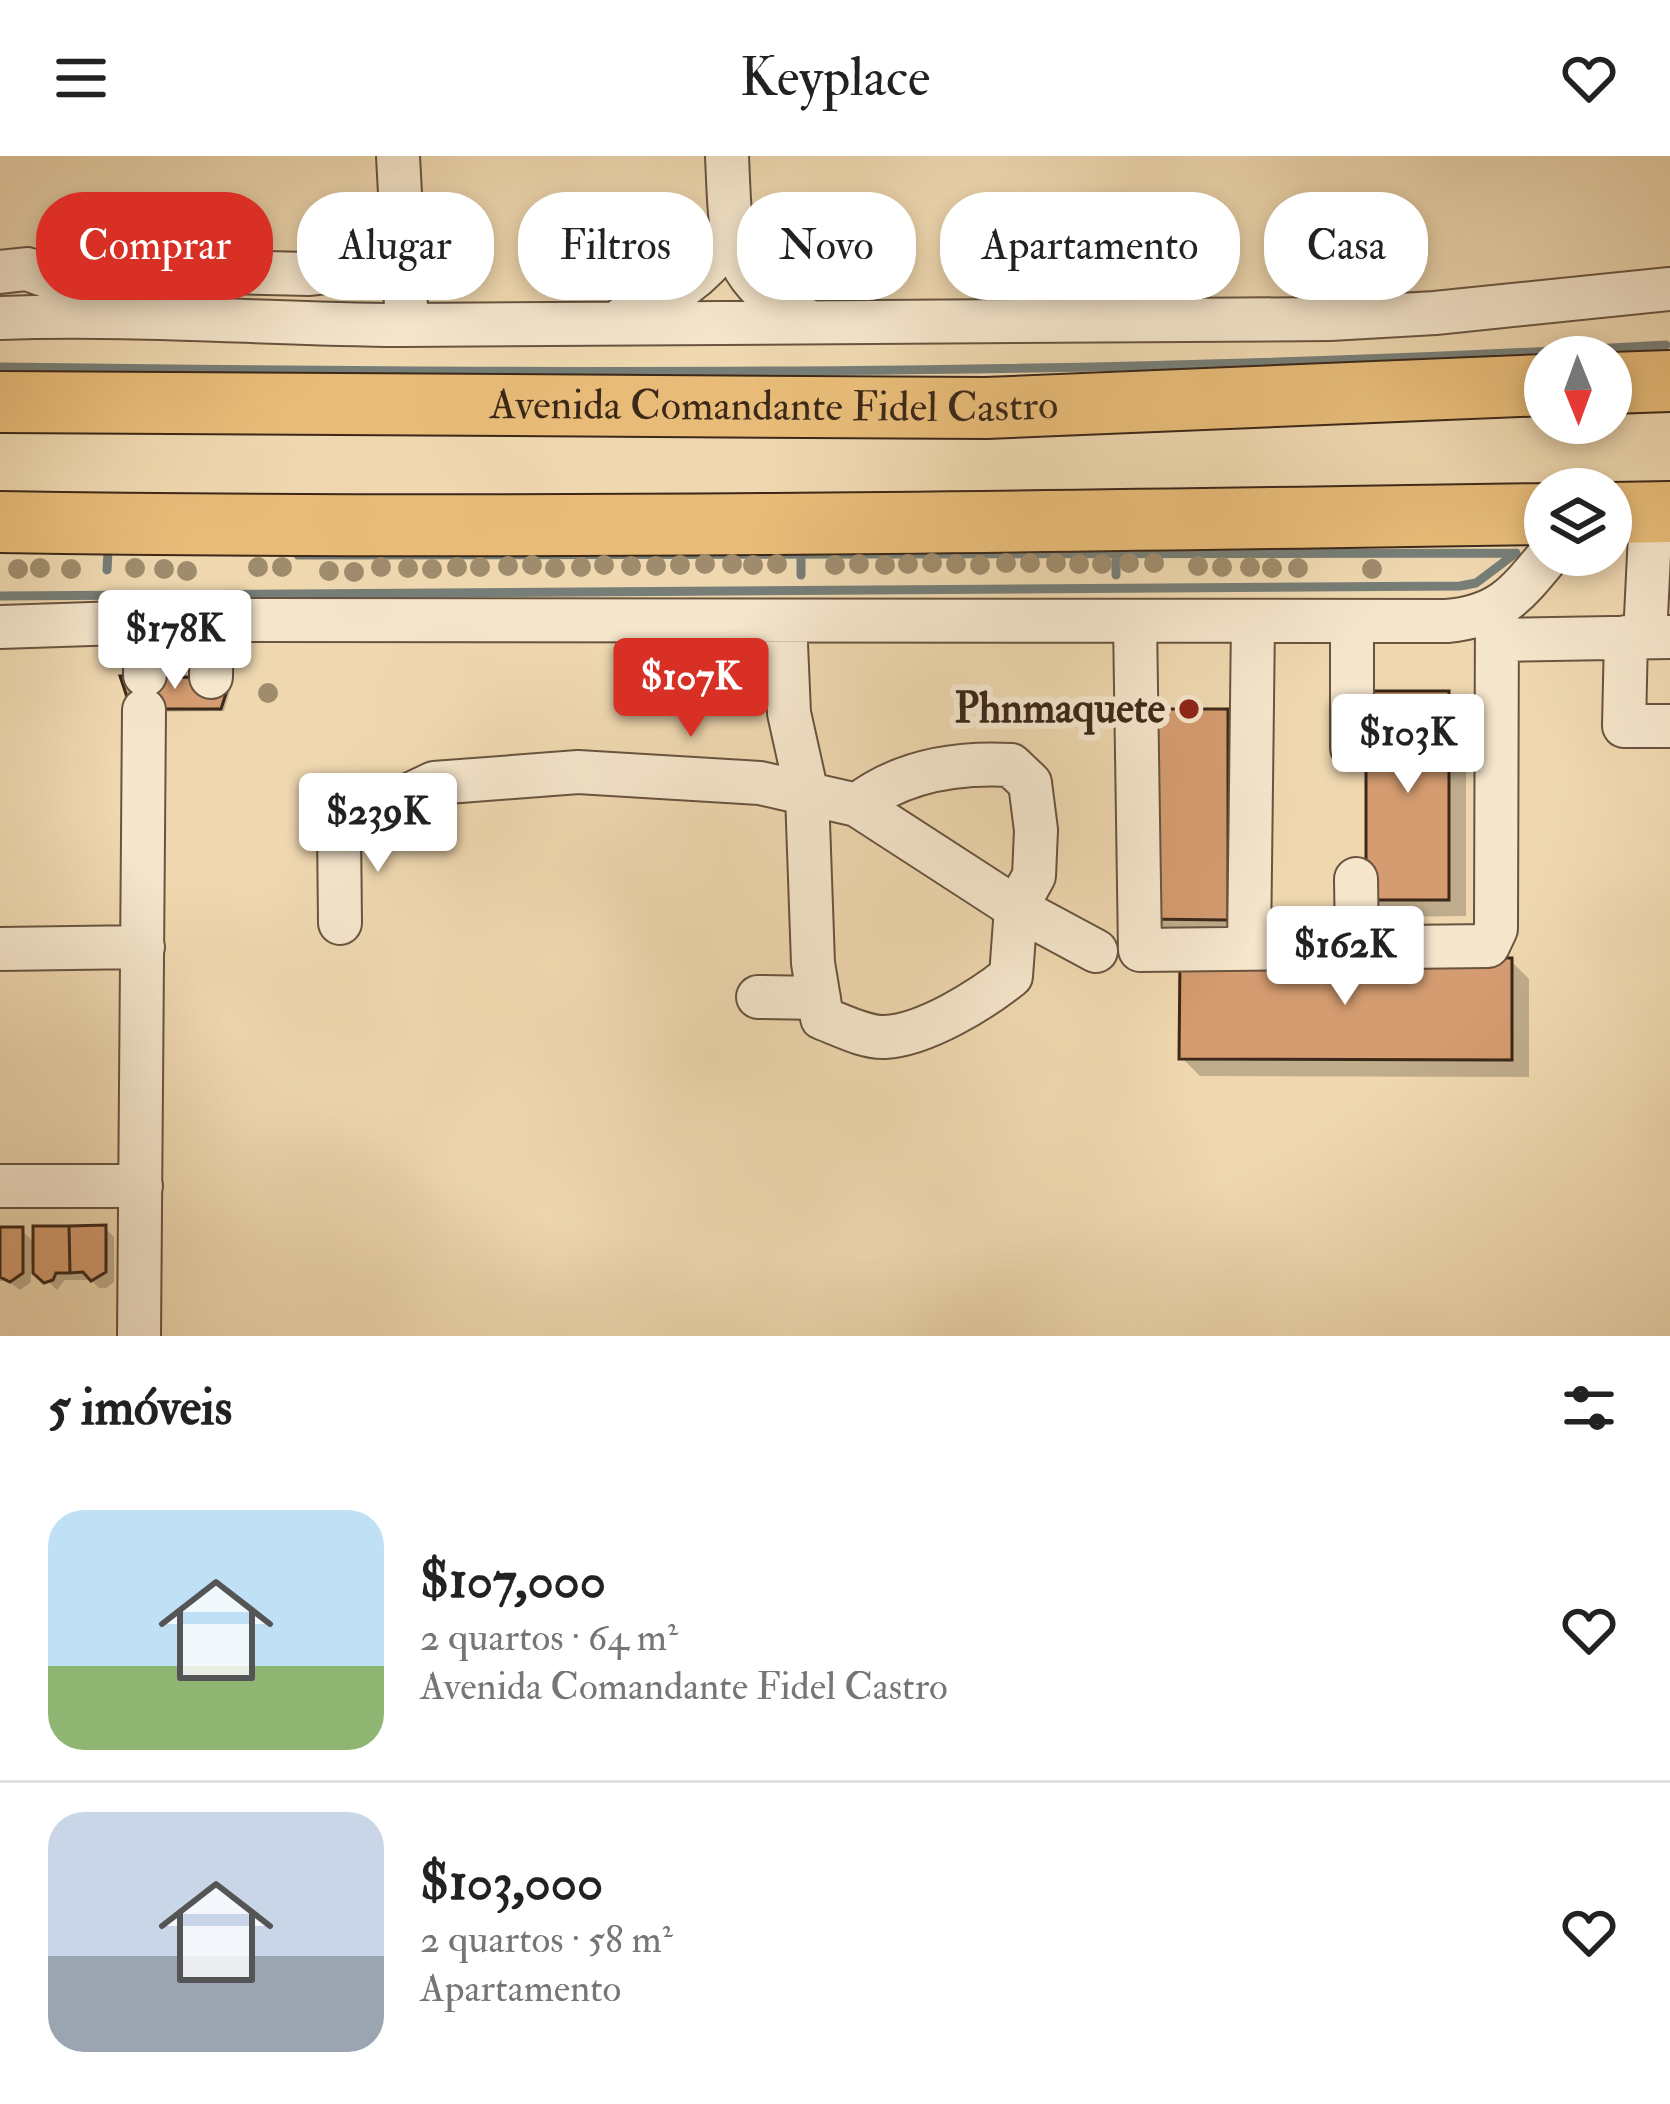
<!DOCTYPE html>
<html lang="pt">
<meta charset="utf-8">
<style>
body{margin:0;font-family:"IM FELL Double Pica",serif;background:#f6f6f6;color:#222;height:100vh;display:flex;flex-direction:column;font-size:45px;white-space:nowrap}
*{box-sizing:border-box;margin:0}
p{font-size:39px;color:#767676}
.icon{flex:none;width:66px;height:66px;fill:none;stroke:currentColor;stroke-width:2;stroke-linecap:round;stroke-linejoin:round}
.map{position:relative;height:1180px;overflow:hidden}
.drawer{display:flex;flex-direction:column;background:#fff;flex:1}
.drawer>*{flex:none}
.guide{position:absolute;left:36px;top:36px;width:1599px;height:108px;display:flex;gap:24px}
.needle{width:78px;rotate:179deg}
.tools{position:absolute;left:1524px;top:180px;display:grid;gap:24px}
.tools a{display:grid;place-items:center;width:108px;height:108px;border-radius:50%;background:#fff;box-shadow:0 6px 18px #0003;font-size:60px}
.price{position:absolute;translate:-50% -102px;padding:0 27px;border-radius:12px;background:#fff;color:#222;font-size:39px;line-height:78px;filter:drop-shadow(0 3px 6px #0008)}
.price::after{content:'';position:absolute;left:50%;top:72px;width:36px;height:27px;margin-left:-18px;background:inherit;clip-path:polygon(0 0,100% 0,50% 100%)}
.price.on{background:#d93025;color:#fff}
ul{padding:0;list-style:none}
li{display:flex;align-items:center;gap:36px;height:300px;padding:0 48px}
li+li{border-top:3px solid #e0e0e0}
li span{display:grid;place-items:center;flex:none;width:336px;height:240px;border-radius:36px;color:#555}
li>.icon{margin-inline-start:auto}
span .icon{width:144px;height:144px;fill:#fffc;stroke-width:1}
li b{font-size:51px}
h2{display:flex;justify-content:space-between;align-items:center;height:144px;padding:0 48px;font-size:51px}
.pill{padding:0 42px;border-radius:48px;background:#fff;box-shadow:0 6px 18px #0003;font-size:42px;line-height:108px}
.pill.on{background:#d93025;color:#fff}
header{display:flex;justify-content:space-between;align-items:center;height:156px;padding:0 48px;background:#fff;font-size:54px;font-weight:600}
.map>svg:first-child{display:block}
</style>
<header><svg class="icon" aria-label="menu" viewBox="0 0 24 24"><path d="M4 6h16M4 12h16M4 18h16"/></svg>Keyplace<svg class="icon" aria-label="heart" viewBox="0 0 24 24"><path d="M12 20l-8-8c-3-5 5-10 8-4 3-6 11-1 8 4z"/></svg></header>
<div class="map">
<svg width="1670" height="1180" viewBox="0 0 1670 1180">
<rect width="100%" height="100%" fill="#efd8b0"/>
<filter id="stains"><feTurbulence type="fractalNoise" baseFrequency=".00167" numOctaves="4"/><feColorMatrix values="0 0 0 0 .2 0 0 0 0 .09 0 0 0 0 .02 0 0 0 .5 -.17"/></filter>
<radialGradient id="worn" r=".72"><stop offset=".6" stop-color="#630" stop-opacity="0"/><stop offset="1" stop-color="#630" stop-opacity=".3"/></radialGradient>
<path fill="#0003" d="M229 525 232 528 224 555 138 556Z
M1448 538 1466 556V760L1387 761 1369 742Z
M1227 556 1245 574 1244 780H1165L1147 762Z
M1511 805 1529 823V921L1200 920 1182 902Z
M105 1072 114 1081V1126L106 1132H99L91 1124H65L57 1134 31 1109V1126L20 1134 8 1125H0V1074H21L36 1088Z"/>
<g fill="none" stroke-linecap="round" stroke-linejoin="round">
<path stroke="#767e77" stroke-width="9" d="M0 211C555 218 1111 221 1666 189
M298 399 1516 397
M107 414 108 396
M801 419V401
M1116 419V400
M0 440 1460 430 1476 427 1516 397"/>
</g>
<path fill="#d49c70" stroke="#3c2819" stroke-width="3" d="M120 520 231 522 221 553H131Z
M1366 535H1449V744H1366Z
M1145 553H1228V764L1144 763Z
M1180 800 1512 802V904L1179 903Z
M106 1069V1116L91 1125 83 1116 70 1117 69 1070Z
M33 1070H69L70 1117H56L53 1124 44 1127 33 1117Z
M0 1071H23V1117L10 1126 0 1121Z"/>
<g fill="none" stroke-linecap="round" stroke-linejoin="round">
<defs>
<path id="minor" d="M398 0 407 169
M727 0C731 85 726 123 810 166
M0 116 27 113 49 121 92 126 223 116 310 118 354 113 403 97
M0 162C134 157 267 168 401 169 711 169 1021 164 1330 163L1435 157 1670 133
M623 162C669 141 705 123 731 78
M785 465 789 557 807 638 813 807 822 862C841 869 865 882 885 881 925 879 981 844 1011 820L1016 752 1034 720 1036 674 1030 627 1011 609C956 606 901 615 857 649
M1135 466 1140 794 1488 790 1496 773 1497 453
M0 471 212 464 1447 465C1500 460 1516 439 1549 399
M1626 481 1624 570H1670
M1645 481 1651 357
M1497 484 1670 481
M145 519 146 469
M211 521 212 464
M1352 592V466
M1356 723 1357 789
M340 767 339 672 434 627 578 616 760 627 857 649 1016 752 1096 795
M1249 792 1253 465
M0 793 143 791
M758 841 819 842
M0 1030H141
M139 1180 144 554"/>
<g id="highway">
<path d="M1611 227 1670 225"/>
<path id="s1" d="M0 246 986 252 1545 229"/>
<path d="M1611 357 1670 356"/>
<path d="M0 366C515 374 1030 366 1545 358"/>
</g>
</defs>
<use href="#minor" stroke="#69543f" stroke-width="46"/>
<use href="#highway" stroke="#3c2819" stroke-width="64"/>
<use href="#minor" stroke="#f5e6cc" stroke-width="42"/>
<use href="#highway" stroke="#e8bc78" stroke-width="60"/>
</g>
<g fill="#9f8c6c">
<circle cx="932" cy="407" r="10"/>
<circle cx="1006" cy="407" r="10"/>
<circle cx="1030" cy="407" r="10"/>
<circle cx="1056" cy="407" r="10"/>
<circle cx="1129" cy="407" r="10"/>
<circle cx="1154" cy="407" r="10"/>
<circle cx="705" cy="408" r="10"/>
<circle cx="732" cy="408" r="10"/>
<circle cx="777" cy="408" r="10"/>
<circle cx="859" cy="408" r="10"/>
<circle cx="908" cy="408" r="10"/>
<circle cx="956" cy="408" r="10"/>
<circle cx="1079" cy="408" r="10"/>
<circle cx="1102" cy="408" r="10"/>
<circle cx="532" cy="409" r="10"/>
<circle cx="604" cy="409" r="10"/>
<circle cx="680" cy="409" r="10"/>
<circle cx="753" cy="409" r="10"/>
<circle cx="835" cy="409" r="10"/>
<circle cx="885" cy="409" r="10"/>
<circle cx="980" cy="409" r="10"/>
<circle cx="508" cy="410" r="10"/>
<circle cx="631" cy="410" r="10"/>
<circle cx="656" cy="410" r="10"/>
<circle cx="1198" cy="410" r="10"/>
<circle cx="258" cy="411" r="10"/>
<circle cx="282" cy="411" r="10"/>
<circle cx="381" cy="411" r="10"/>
<circle cx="457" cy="411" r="10"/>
<circle cx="480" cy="411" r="10"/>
<circle cx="581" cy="411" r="10"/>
<circle cx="1222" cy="411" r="10"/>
<circle cx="1250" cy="411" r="10"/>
<circle cx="40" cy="412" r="10"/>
<circle cx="135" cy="412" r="10"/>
<circle cx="408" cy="412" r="10"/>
<circle cx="555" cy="412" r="10"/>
<circle cx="1272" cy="412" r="10"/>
<circle cx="1298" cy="412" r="10"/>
<circle cx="18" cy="413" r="10"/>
<circle cx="71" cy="413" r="10"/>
<circle cx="164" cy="413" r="10"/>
<circle cx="432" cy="413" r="10"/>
<circle cx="1372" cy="413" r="10"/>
<circle cx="187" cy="415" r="10"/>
<circle cx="329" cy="415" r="10"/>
<circle cx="354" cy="416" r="10"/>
<circle cx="268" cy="537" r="10"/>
</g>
<circle fill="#8f2418" stroke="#f5e6cc" stroke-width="4.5" cx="1189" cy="553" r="12"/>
<g text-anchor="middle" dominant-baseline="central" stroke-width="12" stroke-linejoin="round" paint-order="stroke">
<g font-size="42" fill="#3c2819" stroke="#f5e6cc">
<text stroke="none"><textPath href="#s1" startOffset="774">Avenida Comandante Fidel Castro</textPath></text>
</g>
<g font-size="42" font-weight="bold" fill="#3c2819" stroke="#f5e6cc" text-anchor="end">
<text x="1165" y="553">Phnmaquete</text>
</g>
</g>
<rect width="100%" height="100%" filter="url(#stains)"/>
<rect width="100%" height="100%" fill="url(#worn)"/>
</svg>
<div class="tools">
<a><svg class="needle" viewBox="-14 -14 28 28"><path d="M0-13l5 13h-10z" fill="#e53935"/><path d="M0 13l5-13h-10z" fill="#767676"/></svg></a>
<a><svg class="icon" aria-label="layers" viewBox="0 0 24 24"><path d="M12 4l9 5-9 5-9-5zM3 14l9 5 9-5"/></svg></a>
</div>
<b class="price" style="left:175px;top:536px">$178K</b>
<b class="price on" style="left:691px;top:584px">$107K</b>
<b class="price" style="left:1408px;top:640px">$103K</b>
<b class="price" style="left:378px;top:719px">$239K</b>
<b class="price" style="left:1345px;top:852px">$162K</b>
<div class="guide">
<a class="pill on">Comprar</a>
<a class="pill">Alugar</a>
<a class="pill">Filtros</a>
<a class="pill">Novo</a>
<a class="pill">Apartamento</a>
<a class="pill">Casa</a>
</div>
</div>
<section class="drawer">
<h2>5 imóveis<svg class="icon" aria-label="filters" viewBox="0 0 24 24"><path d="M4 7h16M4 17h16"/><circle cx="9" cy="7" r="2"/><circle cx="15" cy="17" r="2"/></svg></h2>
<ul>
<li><span style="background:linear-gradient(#bfe0f5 65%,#8fb573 0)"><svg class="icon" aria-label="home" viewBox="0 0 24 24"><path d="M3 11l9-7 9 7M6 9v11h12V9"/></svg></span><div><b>$107,000</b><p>2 quartos · 64 m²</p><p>Avenida Comandante Fidel Castro</p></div><svg class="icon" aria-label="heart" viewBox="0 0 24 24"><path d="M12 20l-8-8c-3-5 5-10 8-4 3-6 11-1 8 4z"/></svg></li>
<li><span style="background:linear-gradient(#c9d6e8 60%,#9aa5b1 0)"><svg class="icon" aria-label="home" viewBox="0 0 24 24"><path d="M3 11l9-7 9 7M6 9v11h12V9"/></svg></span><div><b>$103,000</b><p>2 quartos · 58 m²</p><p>Apartamento</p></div><svg class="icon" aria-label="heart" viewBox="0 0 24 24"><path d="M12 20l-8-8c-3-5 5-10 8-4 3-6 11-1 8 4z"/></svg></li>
</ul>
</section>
